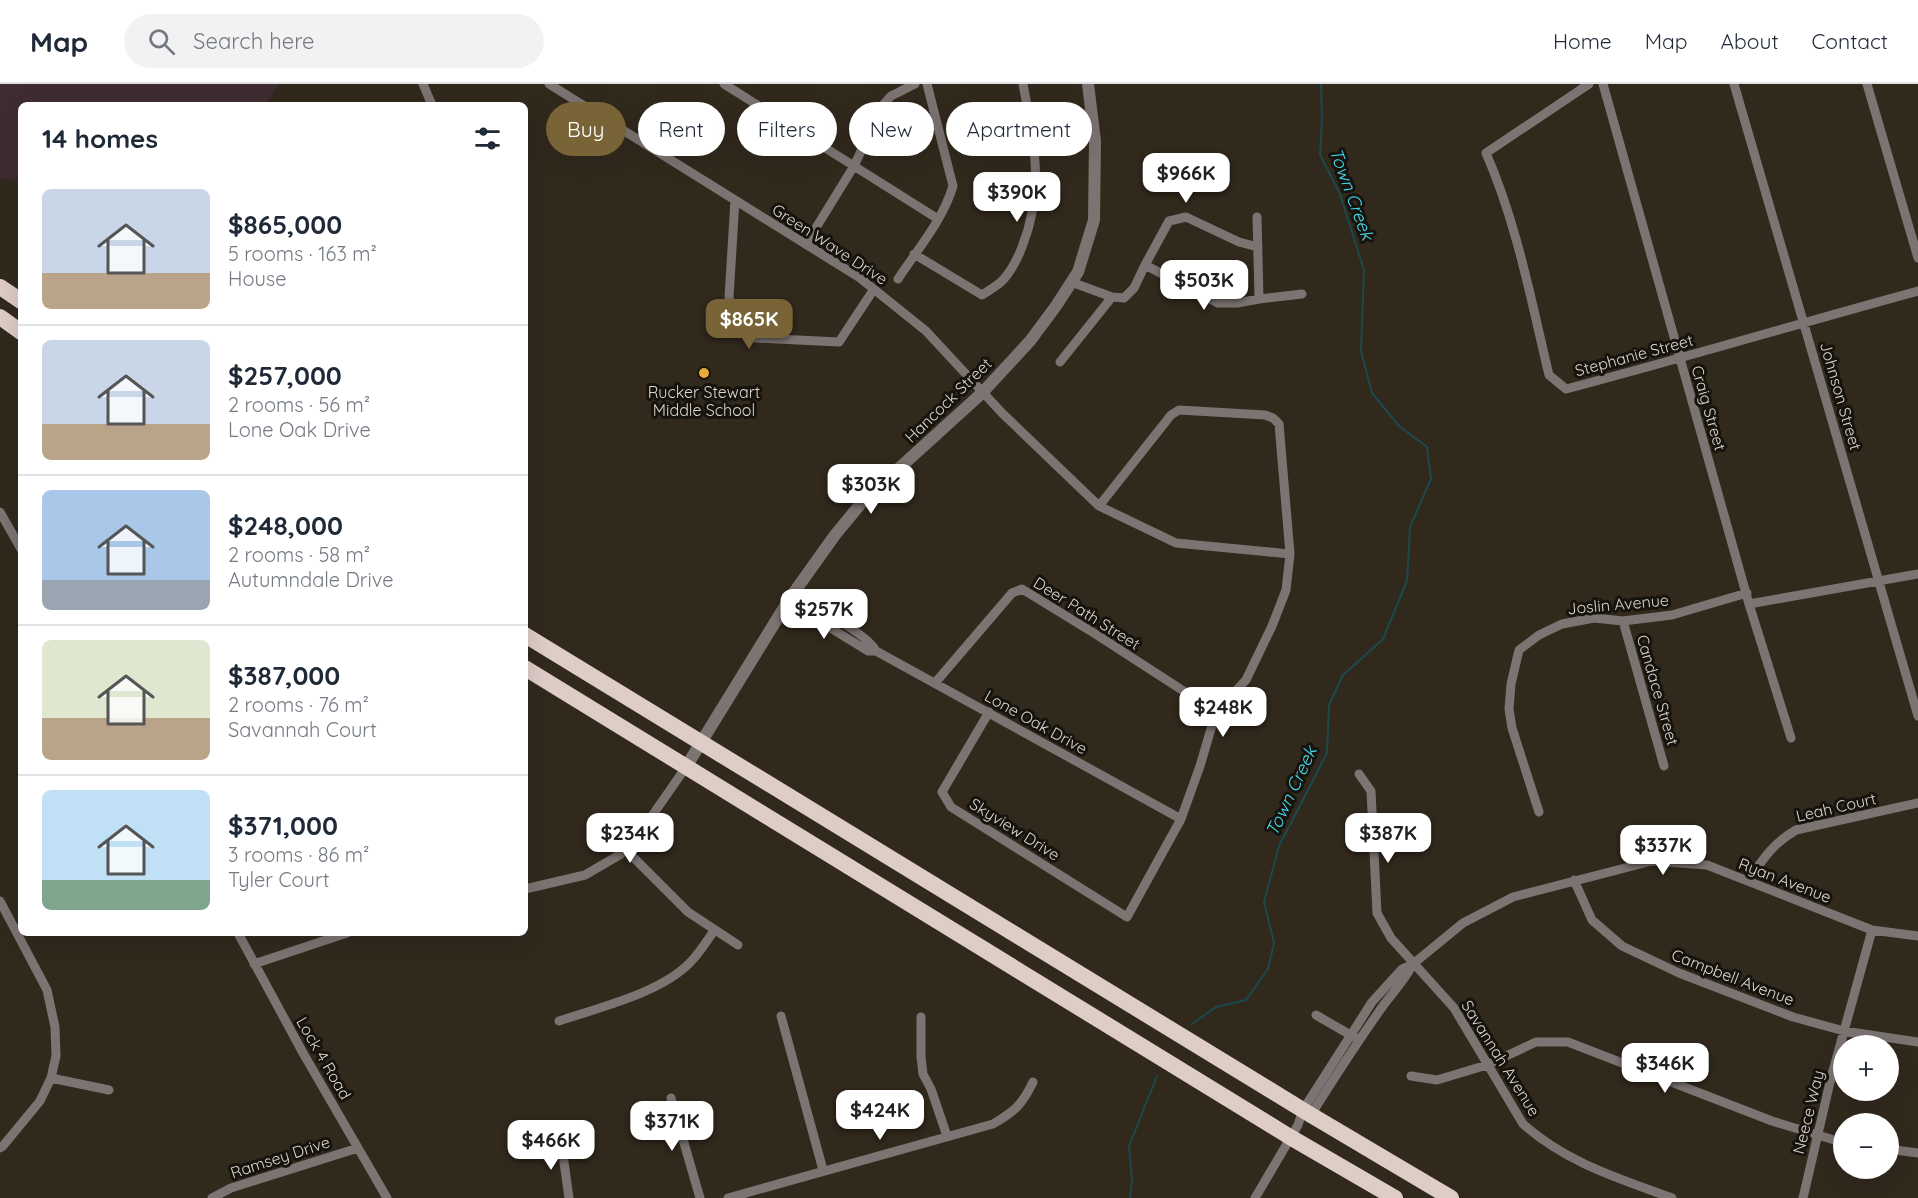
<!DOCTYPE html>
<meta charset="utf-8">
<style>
body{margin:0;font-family:Quicksand,sans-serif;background:#f2f2f3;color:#1f2937;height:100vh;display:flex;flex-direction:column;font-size:22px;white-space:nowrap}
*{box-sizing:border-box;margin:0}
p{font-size:20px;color:#747a83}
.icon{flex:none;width:33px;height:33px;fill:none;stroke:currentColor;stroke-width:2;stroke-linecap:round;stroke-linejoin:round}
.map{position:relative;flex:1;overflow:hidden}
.details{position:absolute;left:18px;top:18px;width:510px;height:834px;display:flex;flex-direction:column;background:#fff;border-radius:9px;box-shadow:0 6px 24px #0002}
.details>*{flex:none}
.top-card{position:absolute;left:546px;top:18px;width:570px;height:54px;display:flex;gap:12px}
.fabs{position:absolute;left:1833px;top:951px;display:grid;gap:12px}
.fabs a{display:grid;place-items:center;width:66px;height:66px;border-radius:50%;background:#fff;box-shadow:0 6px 24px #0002;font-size:30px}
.price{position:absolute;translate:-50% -51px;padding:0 14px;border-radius:12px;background:#fff;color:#222;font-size:20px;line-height:39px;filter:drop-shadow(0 2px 3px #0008)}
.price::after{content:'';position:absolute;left:50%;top:36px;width:18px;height:14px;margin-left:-9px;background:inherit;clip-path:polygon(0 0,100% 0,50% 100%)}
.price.active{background:#796437;color:#fff}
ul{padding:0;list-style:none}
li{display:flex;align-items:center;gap:18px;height:150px;padding:0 24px}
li+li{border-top:2px solid #e0e1e3}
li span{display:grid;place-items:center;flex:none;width:168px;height:120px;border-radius:9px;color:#555}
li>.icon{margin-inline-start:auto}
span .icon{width:72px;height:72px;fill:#fffc;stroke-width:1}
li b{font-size:26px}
h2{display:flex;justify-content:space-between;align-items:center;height:72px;padding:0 24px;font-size:26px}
.tag{padding:0 21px;border-radius:27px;background:#fff;box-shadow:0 6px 24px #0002;font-size:21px;line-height:54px}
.tag.active{background:#796437;color:#fff}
header{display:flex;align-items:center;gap:36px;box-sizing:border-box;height:84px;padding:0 30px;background:#fff;border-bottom:2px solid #e0e1e3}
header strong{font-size:28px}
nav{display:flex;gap:33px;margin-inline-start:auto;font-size:21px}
.search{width:420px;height:54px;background:#f2f2f3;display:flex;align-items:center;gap:15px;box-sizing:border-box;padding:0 21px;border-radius:33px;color:#747a83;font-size:22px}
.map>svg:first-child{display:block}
</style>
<header>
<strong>Map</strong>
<div class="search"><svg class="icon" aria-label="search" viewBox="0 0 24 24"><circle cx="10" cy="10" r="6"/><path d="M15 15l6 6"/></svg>Search here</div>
<nav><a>Home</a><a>Map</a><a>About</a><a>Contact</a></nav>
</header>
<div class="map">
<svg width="1918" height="1114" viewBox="0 0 1918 1114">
<rect width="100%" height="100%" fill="#32291d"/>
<path fill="#3f2c31" d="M0 0H279L265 21H21V101L13 96 5 95 0 93Z"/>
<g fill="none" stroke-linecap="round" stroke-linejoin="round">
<path stroke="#1a494f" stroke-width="2" d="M1192 940 1216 923 1246 916 1268 885 1274 859 1264 818 1279 762 1327 669 1329 621 1343 591 1383 555 1407 497 1410 443 1431 395 1427 363 1399 342 1372 309 1361 267 1364 186 1340 110 1320 71 1322 36 1321 0
M1130 1114 1132 1096 1129 1062 1157 992"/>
<path stroke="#7c7472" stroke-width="9" d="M423 0 432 21
M549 0 860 194 926 247 1002 329 1099 422 1176 459 1290 470
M724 0 938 135
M1589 0 1486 69C1517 140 1531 216 1549 291L1566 305C1684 274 1800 239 1918 207
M1603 0 1749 520 1791 654
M1734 0 1918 632
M1867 0 1918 174
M735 116 729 213 733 232 740 248 755 254 839 258 874 205
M806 160 854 82 883 21 891 12 915 0
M914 170 982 211C988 207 995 203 1001 198 1011 188 1017 176 1022 163 1045 105 1034 59 1023 0
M1145 181 1169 137 1186 133 1239 158 1258 163
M898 195C917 166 943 136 953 102L927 0
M1071 198 1112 213 1124 214 1134 204 1145 181 1218 219H1237L1259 215 1257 133
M1259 215 1302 210
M1060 278 1112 213
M0 428 21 465
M790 514 796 523 868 567H876L1181 735
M790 514C808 516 868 551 876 567
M1749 520 1918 490
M1623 537 1664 682
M935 599 1012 509 1022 505 1097 551 1216 628
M989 628 942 708 951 723 1127 833 1181 735 1200 682 1216 628 1246 596 1272 542 1286 506 1290 470 1279 340 1273 334 1265 331 1179 326 1171 331 1099 422
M1359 690 1371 707 1377 829 1391 854 1454 924 1523 1040C1567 1079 1618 1094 1672 1114
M1539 728 1512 644 1509 625 1511 600 1519 566 1539 551 1562 540 1594 534 1623 537 1672 531 1747 509
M625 765 688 828 738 861
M1574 796 1592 836 1622 862 1679 889 1793 933 1844 947 1918 958
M1748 797C1763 775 1772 760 1796 746L1918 719
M525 805 585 791 621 770 654 729 686 683
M0 817 47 906 55 943 56 972 51 994 40 1017 3 1062 0 1064
M238 849 303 969 387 1114
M254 880 347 849
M1316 931 1354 953
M781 932 823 1086
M921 933V973L923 990 931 1005 947 1052
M559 937C600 923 667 908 695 873 702 865 708 855 714 847
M1411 992 1437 996 1487 981 1536 958H1568L1772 1037 1844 1059
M51 994 109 1006
M671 1014 700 1114
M1309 1034C1331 999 1354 963 1378 929 1389 912 1404 898 1413 880
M561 1057 569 1114
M1888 1065 1918 1069
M212 1114 231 1104 358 1064
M728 1114 993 1040C1015 1027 1022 1021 1033 998
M1255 1114 1298 1041 1303 1026 1372 918 1402 885 1413 880 1463 839 1513 813 1652 777 1707 781 1872 846 1918 852
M1803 1114 1831 994 1872 846"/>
<path stroke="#7c7472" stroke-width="12" d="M686 683 790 514 835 451 863 417 982 309 1030 257 1056 222 1078 188 1094 136 1095 57 1088 0"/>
<path stroke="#deccc7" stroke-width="16" d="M0 203 21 217
M0 233 21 248
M525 551 1311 1031 1451 1114
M525 584 1290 1053 1395 1114"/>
</g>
<circle fill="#e8ab37" stroke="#16130d" stroke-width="2" cx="704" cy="289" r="6"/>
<g text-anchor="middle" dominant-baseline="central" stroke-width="6" stroke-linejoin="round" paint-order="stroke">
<g font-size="16" fill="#dbd6ce" stroke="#16130d">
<text transform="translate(830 160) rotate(33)">Green Wave Drive</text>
<text transform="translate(1634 271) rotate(-15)">Stephanie Street</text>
<text transform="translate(1841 312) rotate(74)">Johnson Street</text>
<text transform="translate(948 316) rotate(-44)">Hancock Street</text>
<text transform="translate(1709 324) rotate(74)">Craig Street</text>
<text transform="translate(1618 520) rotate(-5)">Joslin Avenue</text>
<text transform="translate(1087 529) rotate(32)">Deer Path Street</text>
<text transform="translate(1658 606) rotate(74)">Candace Street</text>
<text transform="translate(1036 638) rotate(29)">Lone Oak Drive</text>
<text transform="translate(1836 723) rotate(-13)">Leah Court</text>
<text transform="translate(1015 745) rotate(32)">Skyview Drive</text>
<text transform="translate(1785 796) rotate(21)">Ryan Avenue</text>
<text transform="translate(1733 893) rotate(21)">Campbell Avenue</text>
<text transform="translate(324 974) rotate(60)">Lock 4 Road</text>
<text transform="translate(1501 974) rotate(58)">Savannah Avenue</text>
<text transform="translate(1808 1028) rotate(-76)">Neece Way</text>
<text transform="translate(280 1073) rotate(-18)">Ramsey Drive</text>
</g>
<g font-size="16" fill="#dbd6ce" stroke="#16130d">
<text x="704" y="308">Rucker Stewart<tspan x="704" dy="18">Middle School</tspan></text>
</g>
<g font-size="18" font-style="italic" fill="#46ddf1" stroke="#16130d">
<text transform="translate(1352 110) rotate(70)">Town Creek</text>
<text transform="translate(1291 707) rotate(-65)">Town Creek</text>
</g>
</g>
</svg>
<div class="fabs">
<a>+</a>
<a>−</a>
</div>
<b class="price" style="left:1186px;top:120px">$966K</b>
<b class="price" style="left:1017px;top:139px">$390K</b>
<b class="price" style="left:1204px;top:227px">$503K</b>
<b class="price active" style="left:749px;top:266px">$865K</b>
<b class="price" style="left:871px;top:431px">$303K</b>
<b class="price" style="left:824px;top:556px">$257K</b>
<b class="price" style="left:1223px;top:654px">$248K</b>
<b class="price" style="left:630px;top:780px">$234K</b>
<b class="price" style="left:1388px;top:780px">$387K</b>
<b class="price" style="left:1663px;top:792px">$337K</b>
<b class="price" style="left:1665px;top:1010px">$346K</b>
<b class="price" style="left:880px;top:1057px">$424K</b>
<b class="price" style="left:672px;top:1068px">$371K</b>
<b class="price" style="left:551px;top:1087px">$466K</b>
<div class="top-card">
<a class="tag active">Buy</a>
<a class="tag">Rent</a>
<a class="tag">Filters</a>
<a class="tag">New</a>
<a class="tag">Apartment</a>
</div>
<section class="details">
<h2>14 homes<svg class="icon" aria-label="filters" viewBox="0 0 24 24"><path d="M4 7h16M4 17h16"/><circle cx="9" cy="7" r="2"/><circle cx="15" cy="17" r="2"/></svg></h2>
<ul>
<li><span style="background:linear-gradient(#c9d6e8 70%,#b9a48a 0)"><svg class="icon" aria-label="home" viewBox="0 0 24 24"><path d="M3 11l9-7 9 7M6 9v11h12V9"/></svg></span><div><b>$865,000</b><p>5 rooms · 163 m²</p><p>House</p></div></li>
<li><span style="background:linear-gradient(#c9d6e8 70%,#b9a48a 0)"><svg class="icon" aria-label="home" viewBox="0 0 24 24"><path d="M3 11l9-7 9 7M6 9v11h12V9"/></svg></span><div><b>$257,000</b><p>2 rooms · 56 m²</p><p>Lone Oak Drive</p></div></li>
<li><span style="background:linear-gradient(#a9c7e8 75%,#9aa5b1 0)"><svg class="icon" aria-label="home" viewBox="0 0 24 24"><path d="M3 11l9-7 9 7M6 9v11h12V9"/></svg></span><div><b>$248,000</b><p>2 rooms · 58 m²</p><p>Autumndale Drive</p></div></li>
<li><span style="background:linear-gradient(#dfe7d0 65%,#b9a48a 0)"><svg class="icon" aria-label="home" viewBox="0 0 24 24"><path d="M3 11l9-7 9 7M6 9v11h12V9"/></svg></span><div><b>$387,000</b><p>2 rooms · 76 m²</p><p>Savannah Court</p></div></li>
<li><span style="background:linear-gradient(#bfe0f5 75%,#7fa58c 0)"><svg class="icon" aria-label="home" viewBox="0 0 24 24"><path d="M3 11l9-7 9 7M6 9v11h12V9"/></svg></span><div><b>$371,000</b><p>3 rooms · 86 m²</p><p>Tyler Court</p></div></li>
</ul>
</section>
</div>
